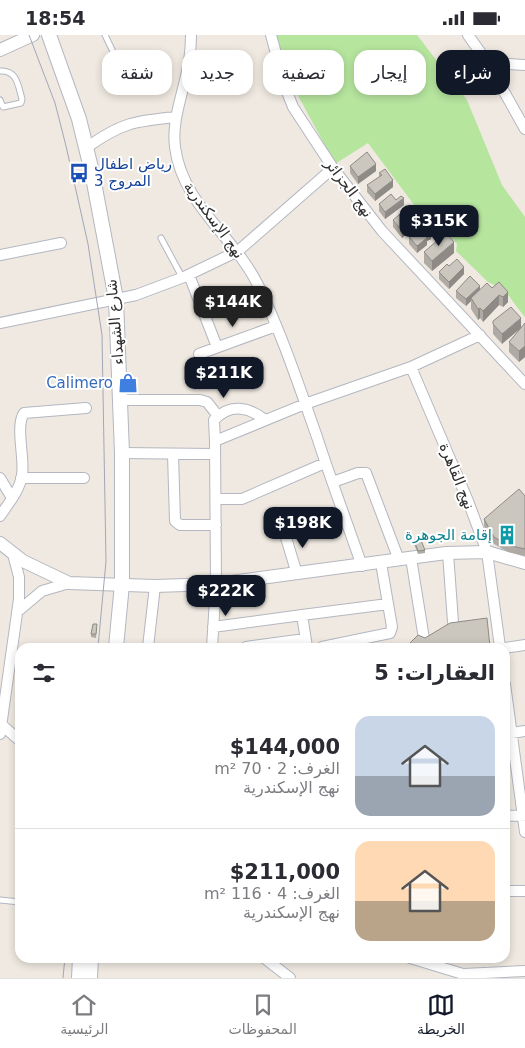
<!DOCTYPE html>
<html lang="ar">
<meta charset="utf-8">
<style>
body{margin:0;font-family:"DejaVu Sans",Vazirmatn,sans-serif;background:#f2f2f3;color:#2b2b33;direction:rtl;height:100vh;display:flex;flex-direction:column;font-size:19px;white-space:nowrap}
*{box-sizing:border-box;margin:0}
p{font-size:16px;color:#7c7c81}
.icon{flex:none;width:28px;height:28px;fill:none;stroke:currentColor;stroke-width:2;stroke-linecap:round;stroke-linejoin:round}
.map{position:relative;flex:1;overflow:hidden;direction:ltr}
.sheet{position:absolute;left:15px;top:608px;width:495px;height:320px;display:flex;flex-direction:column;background:#fff;border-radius:15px;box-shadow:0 2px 8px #0003;direction:rtl}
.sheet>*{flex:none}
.banner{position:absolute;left:15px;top:15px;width:495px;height:45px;direction:rtl;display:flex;gap:10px}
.price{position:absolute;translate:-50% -42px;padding:0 11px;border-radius:10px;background:#111827;color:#fff;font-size:16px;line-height:32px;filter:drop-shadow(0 1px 2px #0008)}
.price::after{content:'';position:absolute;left:50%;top:30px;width:15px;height:11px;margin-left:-8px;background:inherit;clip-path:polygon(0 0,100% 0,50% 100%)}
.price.on{background:#222;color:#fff}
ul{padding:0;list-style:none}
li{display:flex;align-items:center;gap:15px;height:125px;padding:0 15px}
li+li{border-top:1px solid #e1e1e2}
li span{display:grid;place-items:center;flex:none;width:140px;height:100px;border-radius:15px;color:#555}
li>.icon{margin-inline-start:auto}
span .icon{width:60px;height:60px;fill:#fffc;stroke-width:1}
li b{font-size:21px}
h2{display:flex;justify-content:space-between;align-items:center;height:60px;padding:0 15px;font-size:21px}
.pill{padding:0 18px;border-radius:15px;background:#fff;box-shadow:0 2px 8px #0003;font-size:18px;line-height:45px}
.pill.on{background:#111827;color:#fff}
.status{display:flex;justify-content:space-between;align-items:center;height:35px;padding:0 25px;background:#fff;direction:ltr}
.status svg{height:14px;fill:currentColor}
.tab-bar{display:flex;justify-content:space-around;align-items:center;height:70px;border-top:1px solid #e1e1e2;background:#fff;font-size:14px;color:#7c7c81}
.tab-bar a{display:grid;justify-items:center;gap:2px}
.tab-bar .on{color:#111827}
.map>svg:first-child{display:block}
</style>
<div class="status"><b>18:54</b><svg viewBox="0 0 49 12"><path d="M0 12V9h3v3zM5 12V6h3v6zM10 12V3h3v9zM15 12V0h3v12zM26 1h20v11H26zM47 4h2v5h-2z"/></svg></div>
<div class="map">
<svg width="525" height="943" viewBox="0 0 525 943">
<rect width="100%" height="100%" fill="#efe9e1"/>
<path fill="#b6e59e" d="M275 0H417L467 65 502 150 525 182V282C515 271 510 260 499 250L496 251 488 247 456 216 457 209 448 199 442 203 429 190 368 108 335 129 288 42Z"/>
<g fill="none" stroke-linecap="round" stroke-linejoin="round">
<defs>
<path id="service" d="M105 0 116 23
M0 36C17 35 18 50 22 64L21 68 3 72 0 65
M161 203 182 242
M0 865 20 867"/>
<path id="minor" d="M191 0C191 15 189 30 185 45 180 67 172 89 175 112 182 169 234 201 258 250 282 299 299 351 317 402 331 445 347 488 362 531
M271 0 285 52 293 72 333 133 382 196 525 349
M468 0 488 28 525 94
M488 28 525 30
M86 113C121 88 134 86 176 82
M0 220 61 208
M189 240 217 312
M0 288 136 260 184 242 238 216 333 133
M199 319 276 291
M411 332 468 466 487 517 500 612
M120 365H200L207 367 218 381
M215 406 214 385C230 368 249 372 265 385
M122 418 215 419
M173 419 175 486 180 490H216
M0 443 12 463
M21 443H84
M333 447 358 438H366L399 525
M216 464H242L325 428
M0 481C8 469 20 455 22 440 25 424 15 391 24 378L86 373
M284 496 297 539
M448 518 453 587
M411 523 425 610
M17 577 42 556 69 548
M302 580 388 569
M213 592 302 580 307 612
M148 612 155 551
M212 612 216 549 215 406 305 369 411 332 480 300
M246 612 305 604
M322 612 390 598 392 592 381 528
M505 613 525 610
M505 649 525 797
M2 690 20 706
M0 699 19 564V542L13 519
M506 699 525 696
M505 781 525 780
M505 856H525
M263 922 290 943
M407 922 463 939 525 936"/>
<path id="tertiary" d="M0 15 33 0
M0 508 23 526 69 548 155 551 216 549 446 518 487 517 525 528"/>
<path id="secondary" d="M49 0 79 84 92 137 116 264 122 418V549L116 612
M79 943 80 922
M90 943 91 922"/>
</defs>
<use href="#service" stroke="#b4b7c1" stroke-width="7"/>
<use href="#minor" stroke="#b4b7c1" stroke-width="12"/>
<use href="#tertiary" stroke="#b4b7c1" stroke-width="14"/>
<use href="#secondary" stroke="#b4b7c1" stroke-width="16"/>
<use href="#service" stroke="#fff" stroke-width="5"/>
<use href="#minor" stroke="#fff" stroke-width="10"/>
<use href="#tertiary" stroke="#fff" stroke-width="12"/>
<use href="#secondary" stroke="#fff" stroke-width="14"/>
<path stroke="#a3a6b8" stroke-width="1" d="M29 0 55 68 66 111 88 209 102 300 106 526 98 612
M63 943 65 922"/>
</g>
<path fill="#afaba4" d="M350 131 376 136 358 149 350 138Z
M379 138 393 152 375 166 367 157V150L379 142Z
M396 165 404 170 385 184 379 176V169Z
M393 185 415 191 402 203 393 192Z
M409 202 431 204 427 206V210L417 218 409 209Z
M424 217 454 218 432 236 424 228Z
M449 231 464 239 449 254 439 244V237Z
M499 247 508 267 503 272 499 270 483 287 480 283 478 285 471 274V266L466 271 456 263V256L480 255 492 253Z
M511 272 502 309 493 299V289Z
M525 288V322L519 327 509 317V307Z
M525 461V521L508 517 494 509 484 491V484Z
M414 505 425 515V518L418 519 414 509Z
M97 593 96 603 91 602V599Z"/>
<path fill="#8e8b86" d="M376 129V136L358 149V142Z
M393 145V152L375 166V159Z
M404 163V170L385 184V177Z
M415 184V191L402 203V196Z
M431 197V204L427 206V210L417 218V211L425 201Z
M454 207V218L432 236V226Z
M464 232V239L449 254V247Z
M480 251V258L471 263V266L466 271V264Z
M508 257V267L503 272V262Z
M499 260V270L483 287V276Z
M480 273V283L478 285V274Z
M521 283V293L502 309V299Z
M525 311V322L519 327V316Z"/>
<path fill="#cbc7bf" stroke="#8e8b86" d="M367 117 376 129 358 142 350 131Z
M385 134 393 145 375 159 367 150 382 140 379 138Z
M391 159 396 165 401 161 404 163 385 177 379 169Z
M406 174 415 184 402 196 393 185Z
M424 189 431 197 425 201 427 203 417 211 409 202Z
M446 198 454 207 432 226 424 217Z
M457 224 464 232 449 247 439 237 447 229 449 231Z
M470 241 480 251 466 264 456 256Z
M499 247 508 257 503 262 499 260 483 276 480 273 478 274 471 263 487 248 492 253Z
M511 272 521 283 502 299 493 289V286Z
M525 288V311L519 316 509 307Z
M519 454 525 461V514L508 510 494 502 484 484Z
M420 503 425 515 418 516 414 505Z
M487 583 490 612H400L407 611 418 600 425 603 450 588Z
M93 589H97L96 599H91Z"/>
<defs>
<symbol id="bus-bare" viewBox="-9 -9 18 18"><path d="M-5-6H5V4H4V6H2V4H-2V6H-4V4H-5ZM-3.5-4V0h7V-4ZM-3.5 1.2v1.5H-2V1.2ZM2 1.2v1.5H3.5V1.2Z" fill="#1a4fb4" stroke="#fff" stroke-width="2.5" paint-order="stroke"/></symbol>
<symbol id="shop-bare" viewBox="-9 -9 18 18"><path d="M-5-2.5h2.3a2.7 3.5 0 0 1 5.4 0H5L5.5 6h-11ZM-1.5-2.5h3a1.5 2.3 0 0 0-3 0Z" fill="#3f7fe0" stroke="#fff" stroke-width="2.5" paint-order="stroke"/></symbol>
<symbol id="building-bare" viewBox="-9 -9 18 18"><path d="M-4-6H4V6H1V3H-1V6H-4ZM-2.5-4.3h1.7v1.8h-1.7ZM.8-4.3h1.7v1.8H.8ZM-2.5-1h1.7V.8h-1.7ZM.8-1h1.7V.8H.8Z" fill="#0f9aa8" stroke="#fff" stroke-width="2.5" paint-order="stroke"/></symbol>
</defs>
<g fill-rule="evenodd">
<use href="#bus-bare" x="65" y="124" width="28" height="28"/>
<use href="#shop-bare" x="114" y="334" width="28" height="28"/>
<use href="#building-bare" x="493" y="486" width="28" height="28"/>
</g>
<g text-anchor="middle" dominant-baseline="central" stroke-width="4" stroke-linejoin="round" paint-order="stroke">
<g font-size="15" fill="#164399" stroke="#fff" text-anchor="start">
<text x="94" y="129">رياض اطفال<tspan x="94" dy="17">المروج 3</tspan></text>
</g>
<g font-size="15" fill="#2e2e2e" stroke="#fff">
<text transform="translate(349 153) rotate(53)">نهج الجزائر</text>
<text transform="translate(214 185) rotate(54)">نهج الإسكندرية</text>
<text transform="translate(115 287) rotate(-95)">شارع الشهداء</text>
<text transform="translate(457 441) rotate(68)">نهج القاهرة</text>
</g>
<g font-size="15" fill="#366cbe" stroke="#fff" text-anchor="end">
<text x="113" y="348">Calimero</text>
</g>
<g font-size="15" fill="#0d838f" stroke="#fff" text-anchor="end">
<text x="492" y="500">إقامة الجوهرة</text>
</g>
</g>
</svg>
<b class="price" style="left:439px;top:212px">$315K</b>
<b class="price on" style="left:233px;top:293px">$144K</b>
<b class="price" style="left:224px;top:364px">$211K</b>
<b class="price" style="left:303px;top:514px">$198K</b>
<b class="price" style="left:226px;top:582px">$222K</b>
<div class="banner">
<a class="pill on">شراء</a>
<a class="pill">إيجار</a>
<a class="pill">تصفية</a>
<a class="pill">جديد</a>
<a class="pill">شقة</a>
</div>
<section class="sheet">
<h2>العقارات: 5<svg class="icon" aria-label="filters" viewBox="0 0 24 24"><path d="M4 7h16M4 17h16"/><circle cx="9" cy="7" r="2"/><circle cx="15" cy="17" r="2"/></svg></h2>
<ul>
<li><span style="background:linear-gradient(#c9d6e8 60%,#9aa5b1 0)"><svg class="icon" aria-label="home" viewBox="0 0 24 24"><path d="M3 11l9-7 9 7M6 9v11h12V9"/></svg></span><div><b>$144,000</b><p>الغرف: 2 · 70 m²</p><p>نهج الإسكندرية</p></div></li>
<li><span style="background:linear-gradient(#ffd9b3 60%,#b9a48a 0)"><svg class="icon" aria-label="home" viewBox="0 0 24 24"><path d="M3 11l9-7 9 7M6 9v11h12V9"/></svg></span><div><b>$211,000</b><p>الغرف: 4 · 116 m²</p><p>نهج الإسكندرية</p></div></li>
</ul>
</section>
</div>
<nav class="tab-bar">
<a class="on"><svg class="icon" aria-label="map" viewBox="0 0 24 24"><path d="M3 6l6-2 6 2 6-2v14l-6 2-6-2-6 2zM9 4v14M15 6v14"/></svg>الخريطة</a>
<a><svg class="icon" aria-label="saved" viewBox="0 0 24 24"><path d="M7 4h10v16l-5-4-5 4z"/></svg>المحفوظات</a>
<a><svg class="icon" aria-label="home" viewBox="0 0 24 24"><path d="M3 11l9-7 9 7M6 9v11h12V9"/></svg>الرئيسية</a>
</nav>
